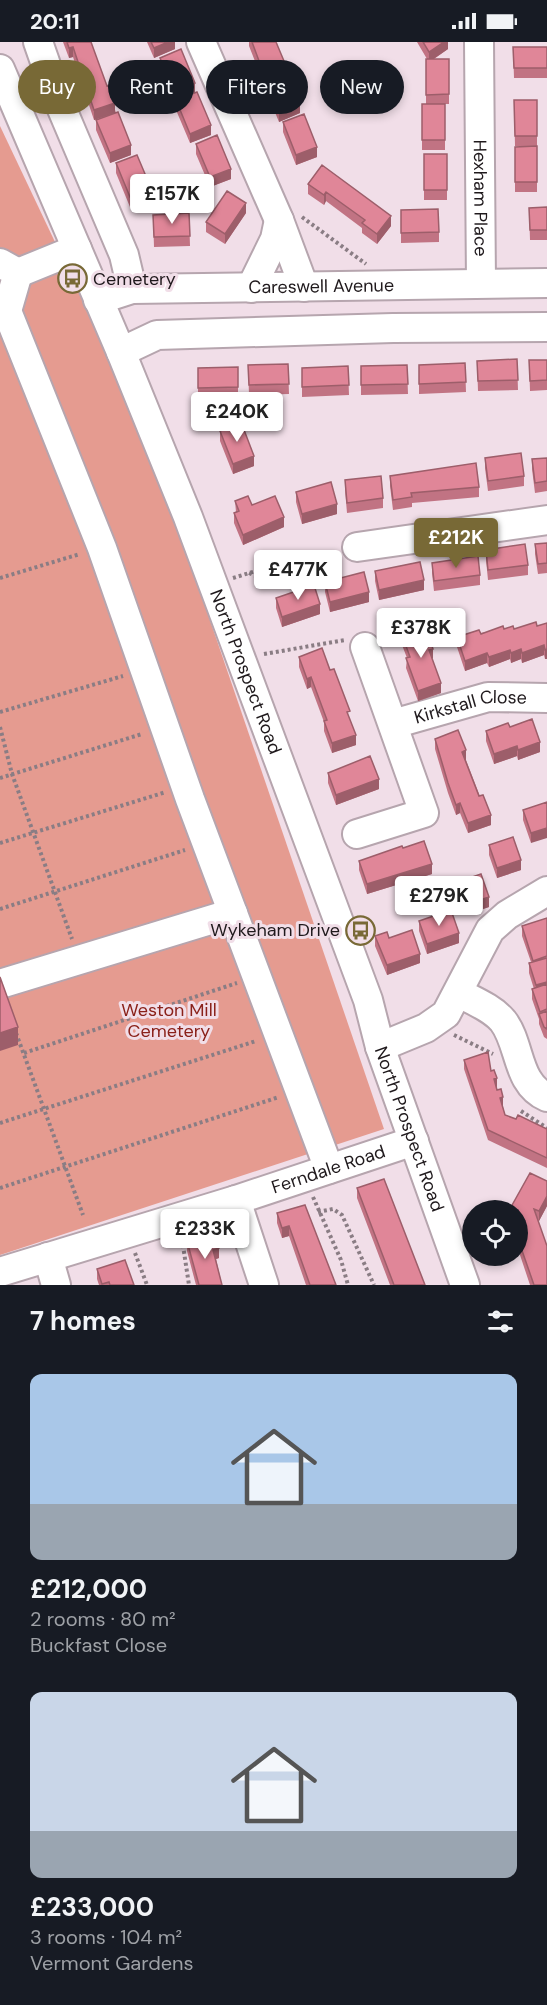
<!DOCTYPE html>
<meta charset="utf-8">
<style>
body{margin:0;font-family:"DM Sans",sans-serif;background:#20242c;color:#f1f3f6;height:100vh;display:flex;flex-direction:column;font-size:22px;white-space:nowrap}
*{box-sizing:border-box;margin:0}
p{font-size:20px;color:#9ea1a6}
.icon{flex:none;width:33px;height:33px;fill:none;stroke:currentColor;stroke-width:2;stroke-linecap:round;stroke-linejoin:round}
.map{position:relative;height:1243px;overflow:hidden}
.sheet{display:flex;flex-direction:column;background:#171b24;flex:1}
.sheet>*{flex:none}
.top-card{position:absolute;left:18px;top:18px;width:512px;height:54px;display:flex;gap:12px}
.controls{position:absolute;left:462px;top:1158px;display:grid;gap:12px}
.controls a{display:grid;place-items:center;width:66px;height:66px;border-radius:50%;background:#171b24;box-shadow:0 3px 9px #0003;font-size:30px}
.price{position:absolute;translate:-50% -51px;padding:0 14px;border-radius:6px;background:#fff;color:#222;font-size:20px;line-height:39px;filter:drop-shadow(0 2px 3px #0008)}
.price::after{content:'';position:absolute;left:50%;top:36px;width:18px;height:14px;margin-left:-9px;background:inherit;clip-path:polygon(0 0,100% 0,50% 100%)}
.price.current{background:#786936;color:#fff}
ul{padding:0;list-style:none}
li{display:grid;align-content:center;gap:12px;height:318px;padding:0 30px}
li span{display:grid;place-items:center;height:186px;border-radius:12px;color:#555}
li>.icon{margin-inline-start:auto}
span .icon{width:108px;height:108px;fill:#fffc;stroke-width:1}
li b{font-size:26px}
h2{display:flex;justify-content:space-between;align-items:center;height:72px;padding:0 30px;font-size:26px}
.tag{padding:0 21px;border-radius:27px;background:#171b24;box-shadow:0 3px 9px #0003;font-size:21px;line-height:54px}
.tag.current{background:#786936;color:#fff}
.status{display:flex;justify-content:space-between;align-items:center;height:42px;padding:0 30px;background:#171b24;direction:ltr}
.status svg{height:16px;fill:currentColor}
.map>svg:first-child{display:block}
</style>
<div class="status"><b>20:11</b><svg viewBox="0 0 49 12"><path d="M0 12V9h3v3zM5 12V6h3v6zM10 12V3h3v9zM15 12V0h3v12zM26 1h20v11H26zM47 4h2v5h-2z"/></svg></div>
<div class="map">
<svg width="547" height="1243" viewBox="0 0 547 1243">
<rect width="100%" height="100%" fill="#f1dee8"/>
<path fill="#e59b90" d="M0 84 147 394 384 1087 0 1213Z"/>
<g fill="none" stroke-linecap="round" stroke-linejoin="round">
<defs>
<g id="minor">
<path d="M38 0 59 60 124 213 132 247"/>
<path d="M201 0 279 178 304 245"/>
<path id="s1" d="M479 0 481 241"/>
<path id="s2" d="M0 27 121 310 188 475 368 958 380 1005 465 1243"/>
<path d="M0 221 18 231 7 269 0 270"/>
<path d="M18 231 77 207"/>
<path d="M251 246 275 197 279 178"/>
<path id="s3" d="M98 258 132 247 547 241"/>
<path d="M7 269 102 506 190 757 329 1127"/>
<path d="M121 310 157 293 393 286 547 285"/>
<path d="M357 505 547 478"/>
<path id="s4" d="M393 682 488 655 547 656"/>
<path d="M357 792 424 771 365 605"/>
<path d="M0 942 233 871"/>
<path d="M459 951C474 959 492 966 503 979 521 1002 516 1042 547 1055"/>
<path d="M380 1005 426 986 446 972 490 888 507 873 547 849"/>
<path d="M236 1158 264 1243"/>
<path d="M48 1215 56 1243"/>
<path id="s5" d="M0 1230 236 1158 414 1099"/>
</g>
</defs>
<use href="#minor" stroke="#b6a5ae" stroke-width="32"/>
<path stroke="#8a7d84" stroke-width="4" stroke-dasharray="3 3" stroke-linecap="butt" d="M302 175 366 222
M249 531 276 543
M0 536 80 512
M233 536 275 523 336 510
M264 612 345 598
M0 670 123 634
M0 685 12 732 72 897
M0 736 142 692
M0 801 166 750
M0 867 185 808
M16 991 83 1173
M454 993 493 1012
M24 1011 237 941
M521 1069 547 1086
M0 1081 256 999
M0 1146 279 1055
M313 1155 341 1218 348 1243
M318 1170 333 1167 342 1173 374 1243
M182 1197 189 1243
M135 1211 147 1243"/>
<use href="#minor" stroke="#fff" stroke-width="28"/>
</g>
<path fill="#c17383" d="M63 0H91L131 113 110 121 96 88V78L109 73 94 78 73 15 69 16Z
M147 0H175V7L154 16Z
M249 0H276L284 28 262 37 249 4Z
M417 0H448V7L434 17H449V62H445V108H422V62H426V17H427Z
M513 5H547V36H514Z
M181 7 174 59 160 26V16Z
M265 36 300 71 279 80 265 46Z
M176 58 211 93 190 101 176 68Z
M514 58H537V104H515Z
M283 80 317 115 296 123 283 90Z
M196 102 231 137 210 145 196 112Z
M537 104V150H515V105Z
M424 112H447V158H424Z
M116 121 151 156 130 165 116 131Z
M322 123 391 184 377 202 362 191V186L326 159 324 163 308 152V142Z
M547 165V198H530L529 166Z
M401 168 439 190V200L401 201Z
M189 171 190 204 154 205 153 173Z
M246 171 225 202 206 190V180Z
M517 317 518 348 478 349 477 319Z
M529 318H547V348L530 349Z
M465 321 466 350 419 352V323Z
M288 322 289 352 249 353 248 323Z
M407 323 408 352 361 353V324Z
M348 324 349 353 302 355V326Z
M238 325V355L198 356V326Z
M220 389 254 424 233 432 220 399Z
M485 416 524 434V444L488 449 485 426Z
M547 416V449L535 451 532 427V417Z
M390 434 479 445V455L412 461V465L393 468 390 444Z
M345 438 383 456V466L347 471 345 448Z
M296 450 337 472 302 482 296 460Z
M235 459 284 485 243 503 234 481V471L236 470Z
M547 501V531L538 532 535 512V502Z
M486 508 528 523V533L488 538 486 518Z
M432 521 480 533V543L434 549 432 531Z
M375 529 424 548 379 558 375 539Z
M325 540 369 560 330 570 325 550Z
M276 556 320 572 282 585 276 566Z
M547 581V617H545L544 613 522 621 521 617 511 621 510 617 489 625 487 621 465 629 457 605V595L504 587H514L537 584Z
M402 593 433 616 432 617 441 651 418 659 406 626 407 616 402 603Z
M299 615 330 628 350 679 356 703 332 711 324 689V680L311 645 307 647 299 625Z
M510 685 540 710 518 718 517 714 494 722 486 699V689Z
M435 697 466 718 491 783 468 791 460 771 456 773 448 751 435 707Z
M328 731 379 747 336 763 328 741Z
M547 760 531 801 523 778V768Z
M489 803 521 828 497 836 489 813Z
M403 806 432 832 367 852 359 828V819Z
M458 840 489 865 465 873 458 850Z
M547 876V997L544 995 539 982V977L532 957V947H534L529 931V921L531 920 522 894V884Z
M419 879 459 901 427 912 419 889Z
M375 894 389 896 420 921 387 933 375 904Z
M464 1018 491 1029 503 1065 505 1073 516 1077 547 1087V1126L488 1098 464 1027Z
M547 1139V1164L539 1179H538L547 1243H530L518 1207V1168H511V1165Z
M357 1146 425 1243H390L357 1156Z
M305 1163 336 1243H306L289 1194 282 1196 277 1181V1171Z
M187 1199 219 1216 216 1217 222 1243H196L187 1209Z
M97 1227 134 1243H99L97 1237Z"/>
<path fill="#9d5e6a" d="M168 0H175V7L154 16V6Z
M444 0H448V7L429 20V10Z
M73 5V15L69 16V6Z
M284 19V28L262 37V27Z
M195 41V51L174 59V49Z
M115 61V71L94 78V68Z
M300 61V71L279 80V70Z
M211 83V93L190 101V92Z
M131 103V113L110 121V111Z
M317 105V115L296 123V113Z
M231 127V137L210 145V135Z
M151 146V156L130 165V155Z
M326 150V159L324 163V153Z
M246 161V171L225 202V192Z
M391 174V184L377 202V192Z
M254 414V424L233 432V422Z
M337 462V472L302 482V472Z
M284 475V485L243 503V493Z
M424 538V548L379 558V548Z
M369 550V560L330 570V560Z
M320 562V572L282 585V575Z
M544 603V613L522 621V611Z
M433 607V616L429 618V608Z
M521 607V617L511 621V611Z
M547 607V617H545V608Z
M510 608V617L489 625V615Z
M487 611V621L465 629V619Z
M311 635V645L307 647V637Z
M441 641V651L418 659V649Z
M356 693V703L332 711V701Z
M540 700V710L518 718V708Z
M517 704V714L494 722V712Z
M466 708V718L462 720V710Z
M379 737V747L336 763V753Z
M460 761V771L456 773V763Z
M491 773V783L468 791V781Z
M547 786V796L531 801V791Z
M521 818V828L497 836V826Z
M432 822V832L367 852V842Z
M489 855V865L465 873V863Z
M459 891V901L427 912V902Z
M420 912V921L387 933V923Z
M547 940V950L536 953V943Z
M18 985V1003L0 1009V991Z
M497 1036V1046L494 1047V1037Z
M503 1055V1065L500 1066V1056Z
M547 1154V1164L539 1179V1169Z
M289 1184V1194L282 1196V1186Z
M219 1206V1216L213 1218V1208Z"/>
<path fill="#e08698" stroke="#9d5e6a" stroke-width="1.5" d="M67 0H91L107 44 109 43 115 61 94 68 73 5 69 6Z
M151 0H168L154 6Z
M252 0H276L284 19 262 27Z
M423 0H444L429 10Z
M513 5H547V26H514Z
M181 7 195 41 174 49 160 16Z
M426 17H449V52L426 53Z
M286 28 300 61 279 70 265 36Z
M197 50 211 83 190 92 176 58Z
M514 58H537V94H515Z
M422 62H445V98H422Z
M118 70 131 103 110 111 96 78Z
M304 72 317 105 296 113 283 80Z
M217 93 231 127 210 135 196 102Z
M537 104V140H515V105Z
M424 112H447V148H424Z
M137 113 151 146 130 155 116 121Z
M322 123 391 174 377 192 362 181 365 178 326 150 324 153 308 142Z
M227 149 246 161 225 192 206 180Z
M547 165V188H530L529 166Z
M438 167 439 190 401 191V168Z
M189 171 190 194 154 195 153 173Z
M517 317 518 338 478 339 477 319Z
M529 318H547V338L530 339Z
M465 321 466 340 419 342V323Z
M288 322 289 342 249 343 248 323Z
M407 323 408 342 361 343V324Z
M348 324 349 343 302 345V326Z
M238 325V345L198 346V326Z
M241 380 254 414 233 422 220 389Z
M521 411 524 434 488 439 485 416Z
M547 416V439L535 441 532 417Z
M476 421 479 445 411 451 412 455 393 458 390 434Z
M381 434 383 456 347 461 345 438Z
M331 440 337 462 302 472 296 450Z
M248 454 252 463 275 454 284 475 243 493 234 471 239 469 235 459Z
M547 501V521L538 522 535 502Z
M525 502 528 523 488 528 486 508Z
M478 514 480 533 434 539 432 521Z
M420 520 424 538 379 548 375 529Z
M364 530 369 550 330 560 325 540Z
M314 543 320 562 282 575 276 556Z
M536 580 537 584 547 581V607L545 608 544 603 522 611 521 607 511 611 510 608 489 615 487 611 465 619 457 595 479 588 481 592 503 584 504 587 513 584 514 587Z
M425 584 433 607 429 608 441 641 418 649 406 616 410 615 402 593Z
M322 606 330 628 334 627 350 669 347 670 356 693 332 701 324 679 327 678 311 635 307 637 299 615Z
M532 677 540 700 518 708 517 704 494 712 486 689 508 681 510 685Z
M458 688 466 708 462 710 479 754 483 753 491 773 468 781 460 761 456 763 448 741 435 697Z
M370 714 379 737 336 753 328 731Z
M547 760V786L531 791 523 768Z
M513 795 521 818 497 826 489 803Z
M424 799 432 822 367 842 359 819 402 804 403 806Z
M481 832 489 855 465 863 458 840Z
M451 868 459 891 427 902 419 879Z
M547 876V914L533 919 522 884Z
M412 888 420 912 387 923 375 894 387 890 389 896Z
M547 916V940L536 943 529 921Z
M0 935 18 985 0 991Z
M547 942V967L540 970 532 947Z
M547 969V987L544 985 539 972Z
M488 1010 491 1029 494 1028 497 1036 494 1037 497 1048 501 1047 503 1055 500 1056 505 1073 516 1077 518 1073 547 1087V1116L488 1088 464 1018Z
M530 1131 547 1139V1154L539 1169 534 1167 547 1204V1243H534L518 1197V1168H512L511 1165Z
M384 1137 425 1243H394L357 1146Z
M305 1163 336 1243H310L289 1184 282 1186 277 1171Z
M215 1191 219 1206 213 1208 222 1243H199L187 1199Z
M125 1218 134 1243H110L109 1240 102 1242 97 1227Z"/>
<defs>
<symbol id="bus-ring" viewBox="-11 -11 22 22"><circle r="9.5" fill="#f1dee8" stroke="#786936" stroke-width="1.5"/><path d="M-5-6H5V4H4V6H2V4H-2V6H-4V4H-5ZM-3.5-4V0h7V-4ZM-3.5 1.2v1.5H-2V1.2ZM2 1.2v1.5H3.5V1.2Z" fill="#786936"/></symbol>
</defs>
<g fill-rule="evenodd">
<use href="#bus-ring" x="56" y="220" width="33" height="33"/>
<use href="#bus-ring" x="344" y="872" width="33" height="33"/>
</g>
<g text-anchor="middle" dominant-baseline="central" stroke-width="6" stroke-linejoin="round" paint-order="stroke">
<g font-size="18" fill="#1f191c" stroke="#f1dee8">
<text stroke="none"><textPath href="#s1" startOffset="156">Hexham Place</textPath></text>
<text stroke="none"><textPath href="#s3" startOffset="225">Careswell Avenue</textPath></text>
<text stroke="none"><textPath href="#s2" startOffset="651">North Prospect Road</textPath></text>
<text stroke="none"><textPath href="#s4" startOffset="80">Kirkstall Close</textPath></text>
<text stroke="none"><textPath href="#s2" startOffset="1137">North Prospect Road</textPath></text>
<text stroke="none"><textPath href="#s5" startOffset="344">Ferndale Road</textPath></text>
</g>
<g font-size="18" fill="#1f191c" stroke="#f1dee8" text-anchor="start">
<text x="93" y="237">Cemetery</text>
<text x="340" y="888" text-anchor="end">Wykeham Drive</text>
</g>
<g font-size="18" fill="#8a211a" stroke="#f1dee8">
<text x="169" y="968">Weston Mill<tspan x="169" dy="21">Cemetery</tspan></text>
</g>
</g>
</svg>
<div class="controls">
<a><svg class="icon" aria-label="locate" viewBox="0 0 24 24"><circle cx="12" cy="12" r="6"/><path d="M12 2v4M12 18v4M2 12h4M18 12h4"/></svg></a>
</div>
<b class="price" style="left:172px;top:183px">£157K</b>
<b class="price" style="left:237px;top:401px">£240K</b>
<b class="price current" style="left:456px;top:527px">£212K</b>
<b class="price" style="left:298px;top:559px">£477K</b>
<b class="price" style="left:421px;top:617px">£378K</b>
<b class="price" style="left:439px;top:885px">£279K</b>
<b class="price" style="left:205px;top:1218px">£233K</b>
<div class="top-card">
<a class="tag current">Buy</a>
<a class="tag">Rent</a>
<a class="tag">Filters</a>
<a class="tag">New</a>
</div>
</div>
<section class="sheet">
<h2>7 homes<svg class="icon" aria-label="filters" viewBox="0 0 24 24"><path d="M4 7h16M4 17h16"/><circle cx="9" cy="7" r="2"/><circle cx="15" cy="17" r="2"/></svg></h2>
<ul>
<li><span style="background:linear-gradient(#a9c7e8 70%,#9aa5b1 0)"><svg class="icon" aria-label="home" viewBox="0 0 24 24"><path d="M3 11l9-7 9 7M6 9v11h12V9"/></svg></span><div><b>£212,000</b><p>2 rooms · 80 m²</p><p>Buckfast Close</p></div></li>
<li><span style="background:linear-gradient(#c9d6e8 75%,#9aa5b1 0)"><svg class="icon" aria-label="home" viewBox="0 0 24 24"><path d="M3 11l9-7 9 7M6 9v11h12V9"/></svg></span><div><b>£233,000</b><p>3 rooms · 104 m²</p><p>Vermont Gardens</p></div></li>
</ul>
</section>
